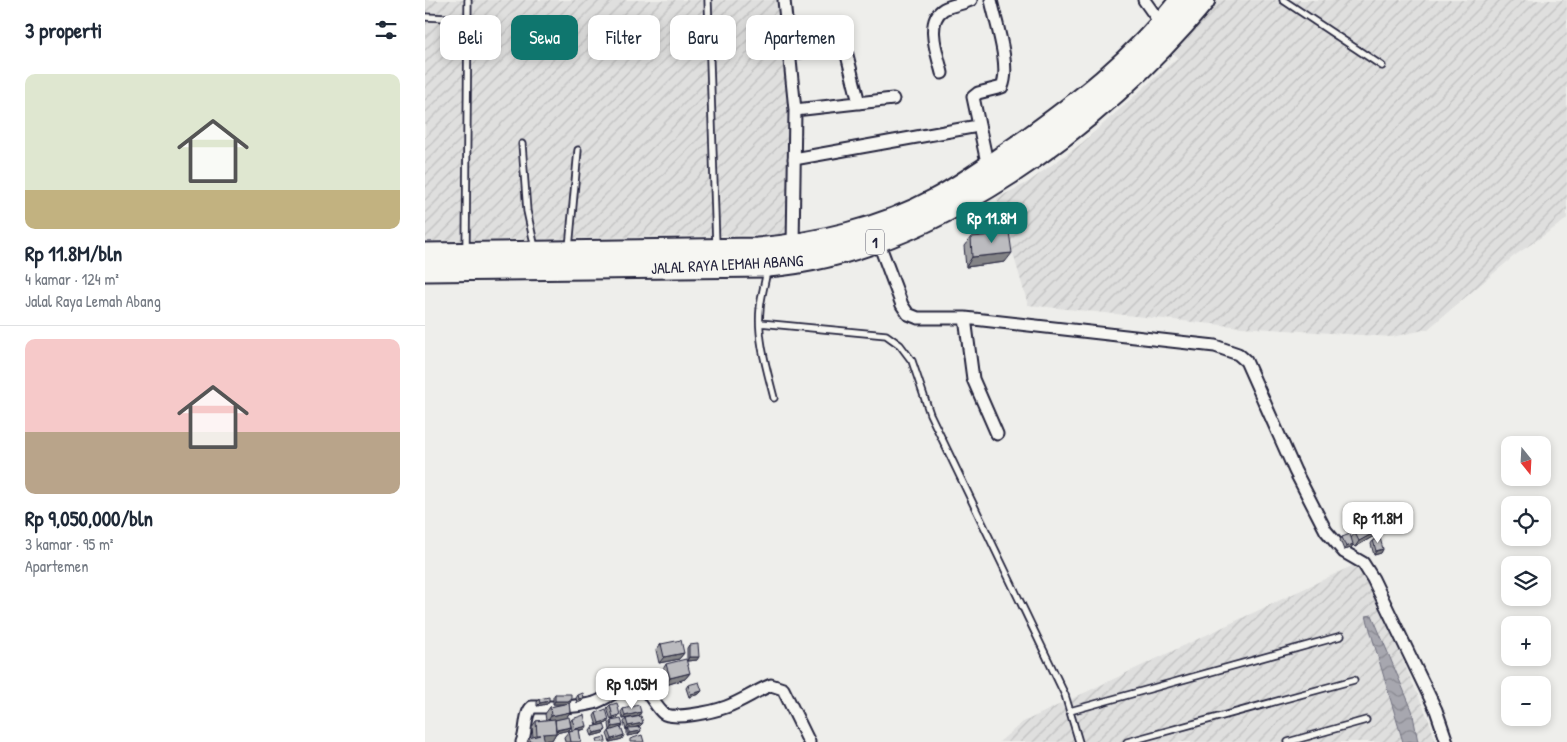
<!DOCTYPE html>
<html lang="id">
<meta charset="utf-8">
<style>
body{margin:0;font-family:"Patrick Hand",sans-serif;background:#f2f2f3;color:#1f2937;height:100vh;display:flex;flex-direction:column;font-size:19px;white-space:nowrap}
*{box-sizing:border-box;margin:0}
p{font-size:16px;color:#747a83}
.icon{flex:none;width:28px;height:28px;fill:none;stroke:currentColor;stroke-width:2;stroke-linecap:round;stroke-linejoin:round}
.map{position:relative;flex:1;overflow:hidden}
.panel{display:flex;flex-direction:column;background:#fff;width:425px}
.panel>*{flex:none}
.banner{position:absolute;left:15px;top:15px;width:475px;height:45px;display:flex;gap:10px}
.needle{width:32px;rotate:162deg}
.fabs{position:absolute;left:1076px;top:436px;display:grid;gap:10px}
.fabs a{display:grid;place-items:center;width:50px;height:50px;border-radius:10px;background:#fff;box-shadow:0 2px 8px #0003;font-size:25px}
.price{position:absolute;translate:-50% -42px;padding:0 11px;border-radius:10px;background:#fff;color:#222;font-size:16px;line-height:32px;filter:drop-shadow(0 1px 2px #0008)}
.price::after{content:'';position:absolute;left:50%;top:30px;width:15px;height:11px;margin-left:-8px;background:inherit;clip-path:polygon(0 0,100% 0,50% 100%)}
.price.selected{background:#0f766e;color:#fff}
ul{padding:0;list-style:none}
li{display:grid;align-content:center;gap:10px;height:265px;padding:0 25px}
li+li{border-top:1px solid #e0e1e3}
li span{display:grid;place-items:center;height:155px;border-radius:10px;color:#555}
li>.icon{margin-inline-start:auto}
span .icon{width:90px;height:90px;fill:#fffc;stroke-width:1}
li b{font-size:21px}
h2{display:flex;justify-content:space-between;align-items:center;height:60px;padding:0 25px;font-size:21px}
.chip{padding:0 18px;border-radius:10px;background:#fff;box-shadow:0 2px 8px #0003;font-size:18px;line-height:45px}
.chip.selected{background:#0f766e;color:#fff}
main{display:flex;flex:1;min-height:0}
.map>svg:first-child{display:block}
</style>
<main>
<section class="panel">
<h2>3 properti<svg class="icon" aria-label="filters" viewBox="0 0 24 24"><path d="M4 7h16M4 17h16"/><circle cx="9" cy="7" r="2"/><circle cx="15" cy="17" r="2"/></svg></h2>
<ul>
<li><span style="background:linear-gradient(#dfe7d0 75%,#c2b280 0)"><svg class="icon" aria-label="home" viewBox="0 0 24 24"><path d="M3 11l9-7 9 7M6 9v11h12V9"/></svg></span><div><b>Rp 11.8M/bln</b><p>4 kamar · 124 m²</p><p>Jalal Raya Lemah Abang</p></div></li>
<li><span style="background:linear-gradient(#f6c9c9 60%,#b9a48a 0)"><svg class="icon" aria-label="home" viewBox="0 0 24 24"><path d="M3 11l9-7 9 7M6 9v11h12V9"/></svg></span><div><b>Rp 9,050,000/bln</b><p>3 kamar · 95 m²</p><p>Apartemen</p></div></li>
</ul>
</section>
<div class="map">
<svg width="1142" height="742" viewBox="0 0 1142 742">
<defs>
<pattern id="industrial-furrows" width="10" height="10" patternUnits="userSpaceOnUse" patternTransform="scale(1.25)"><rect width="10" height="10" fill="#dfdfde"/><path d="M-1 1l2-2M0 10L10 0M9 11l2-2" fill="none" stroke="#bfbfbf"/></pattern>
<pattern id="water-waves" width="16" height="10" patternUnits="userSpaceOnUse" patternTransform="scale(1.25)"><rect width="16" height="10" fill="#a7a7af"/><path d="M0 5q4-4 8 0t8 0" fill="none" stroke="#888890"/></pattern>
</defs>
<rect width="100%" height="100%" fill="#eeeeeb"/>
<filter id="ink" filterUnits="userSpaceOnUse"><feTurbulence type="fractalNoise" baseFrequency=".02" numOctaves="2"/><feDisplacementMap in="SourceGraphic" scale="10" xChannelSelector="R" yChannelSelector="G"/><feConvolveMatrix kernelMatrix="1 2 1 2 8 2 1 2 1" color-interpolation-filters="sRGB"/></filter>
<g filter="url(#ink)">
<path fill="url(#industrial-furrows)" d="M0 0H360L370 234 0 241Z
M748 0H1142V219L1089 256 1003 329 967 337 817 327 603 305 572 198 602 183 657 143 752 58 727 19Z
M931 564 939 571 1005 723 1011 742H574L598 722Z"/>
<path fill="url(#water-waves)" stroke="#727281" d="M947 615 987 710 993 742H978L941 616Z"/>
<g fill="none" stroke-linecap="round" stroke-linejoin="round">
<defs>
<path id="lane" d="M283 0 291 245
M858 0 957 66
M0 17 44 19
M97 144 102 211 110 248
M548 200 558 237
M144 248 153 150
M41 250 43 0
M342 270C340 283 336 296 335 309 332 338 342 370 349 398
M335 323 461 335 475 345 487 361 505 414 640 695 654 742
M645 711 916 636
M702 742 929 680
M863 742 941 720"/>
<path id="street" d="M359 0 370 110 368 246
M719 0 736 24
M364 53 420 47 434 103
M517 73C513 56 499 21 519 9 527 5 537 4 546 0
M370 110 468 99
M369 159 553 126
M563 167 548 97 553 93 577 87C586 66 571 23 566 0
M453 241 477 305 483 314 493 318H540L790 346 813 354 821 361 870 471 901 531 919 552 938 563 948 579 1011 710 1022 742
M540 318 548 379 572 434
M97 742C102 732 99 714 107 707 127 707 149 708 169 703 182 699 197 685 211 686 223 686 229 706 238 713 247 721 290 711 301 707 317 701 331 691 346 685L358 689 384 742"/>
<path id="highway" d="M0 254 332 249C391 244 457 229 510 200 538 185 564 166 590 148 651 105 710 60 756 0
M0 270 343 266C506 252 678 123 779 0"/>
</defs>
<use href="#lane" stroke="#22223b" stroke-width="9"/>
<use href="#street" stroke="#22223b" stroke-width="15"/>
<use href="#highway" stroke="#22223b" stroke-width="25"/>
<use href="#lane" stroke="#f6f6f2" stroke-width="5.5"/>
<use href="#street" stroke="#f6f6f2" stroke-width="11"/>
<use href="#highway" stroke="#f6f6f2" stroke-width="21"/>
</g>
<path fill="#a1a1a4" stroke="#22223b" d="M566 230 577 233 580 262 541 267 539 246 546 237 563 235Z
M930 533 949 536 930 547 928 545 926 548 919 550 915 540 917 537 926 538Z
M948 540 958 549 956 553 949 555 946 544Z
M236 644 259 653 254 659 234 663 231 650Z
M264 645 272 660 262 661V648Z
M241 664 265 673 260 679 241 685 237 671Z
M263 685 274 694 264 697 261 688Z
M130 694 146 701 144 704 145 712 141 718 146 727 144 730 131 733 127 740H119L120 742H102L104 738 108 737 107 727 111 721 121 720 120 714 125 707 141 704H128V697Z
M153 695 157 701 152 703 151 698Z
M114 699 122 704 112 706V702Z
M185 705 193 718 186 720 182 708Z
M198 709 216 712 214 716 198 719 196 712Z
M171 713 182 723 175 725 178 733 167 736 165 731 168 727 172 726 169 716Z
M147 719 162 726 160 729 154 731 156 742H140L139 737 144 731 147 730 145 722Z
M201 719 218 723 215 726 212 727 216 731 213 734 202 736V731L203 729 201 730 199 722Z
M186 721 198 725 196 727 199 735 197 739 185 742 182 734 185 730 184 724Z"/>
<path fill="#838386" stroke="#22223b" d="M587 253 580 262 541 267 547 257Z
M954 530 949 536 930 547 934 541Z
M928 544 926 548 919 550 921 547Z
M958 549 956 553 949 555 951 551Z
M259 653 254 659 234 663 239 657Z
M264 657H274L272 660 262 661Z
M265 673 260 679 241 685 245 678Z
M277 691 274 694 264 697 266 694Z
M196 694H210L207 698 194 697Z
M159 698 157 701 152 703 154 699Z
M124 701 122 704 112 706 115 703Z
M130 701H146L144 704H128Z
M145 712 141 718 122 722 126 716Z
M216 712 214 716 198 719 200 716Z
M195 715 193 718 186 720 188 717Z
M184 720 182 723 172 726 174 723Z
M218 723 215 726 201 730 203 726Z
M198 725 196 728 185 731 187 727Z
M162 726 160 729 148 732 150 729Z
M146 727 144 730 131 733 127 740 113 741 118 734Z
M181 730 178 733 167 736 169 733Z
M216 731 213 734 202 736 204 733Z
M199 735 197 739 185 742 187 739Z"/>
<path fill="#bbbbbf" stroke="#22223b" d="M577 229V233L584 232 587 253 547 257 546 237 567 235 566 230Z
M950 522 954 530 934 541 930 533Z
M925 534 928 544 921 547 917 537Z
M955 538 958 549 951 551 948 540Z
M256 640 259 653 239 657 236 644Z
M273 644 274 657H264V645Z
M261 659 265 673 245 678 241 664Z
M274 682 277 691 266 694 263 685Z
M196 691H210V694H196Z
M158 693 159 698 154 699 153 695Z
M130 694H146V701H130Z
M124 697V701L115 703 114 699Z
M144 703 145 712 126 716 125 707Z
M192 703 195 715 188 717 185 705Z
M214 705 216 712 200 716 198 709Z
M181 709 184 720 174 723 171 713Z
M159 715 162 726 150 729 147 719Z
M216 716 218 723 203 726 201 719Z
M144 717 146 727 131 730 130 720Z
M130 719 131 733 118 734 120 742H106L104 738 115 735H112L111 721Z
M196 719 198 725 187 727 186 721Z
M179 724 181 730 169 733 168 727Z
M196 727 199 735 187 739 184 731Z
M215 727 216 731 204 733V728Z
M154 729 156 742H146L144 731Z
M217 735 219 742H205V739Z
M180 737 181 742H173L172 739Z"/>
</g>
<g text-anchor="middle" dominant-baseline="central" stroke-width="4" stroke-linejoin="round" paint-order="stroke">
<rect fill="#f6f6f2" stroke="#626272" stroke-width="1" x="441" y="229.5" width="18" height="25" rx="4"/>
<g font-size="15" font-weight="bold" fill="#22223b">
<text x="450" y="242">1</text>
</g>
<g font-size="16" fill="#22223b" stroke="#f6f6f2">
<text transform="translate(302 264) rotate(-3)">JALAL RAYA LEMAH ABANG</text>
</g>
</g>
</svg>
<div class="fabs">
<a><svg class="needle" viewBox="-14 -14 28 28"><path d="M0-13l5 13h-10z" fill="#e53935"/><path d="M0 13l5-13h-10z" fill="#747a83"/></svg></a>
<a><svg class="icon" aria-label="locate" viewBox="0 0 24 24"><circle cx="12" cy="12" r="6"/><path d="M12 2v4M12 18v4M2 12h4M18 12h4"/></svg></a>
<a><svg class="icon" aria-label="layers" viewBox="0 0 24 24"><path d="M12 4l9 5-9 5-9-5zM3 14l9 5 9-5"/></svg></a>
<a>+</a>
<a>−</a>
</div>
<b class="price selected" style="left:567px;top:244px">Rp 11.8M</b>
<b class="price" style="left:953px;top:544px">Rp 11.8M</b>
<b class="price" style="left:207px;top:710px">Rp 9.05M</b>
<div class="banner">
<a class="chip">Beli</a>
<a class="chip selected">Sewa</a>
<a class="chip">Filter</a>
<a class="chip">Baru</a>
<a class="chip">Apartemen</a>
</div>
</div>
</main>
